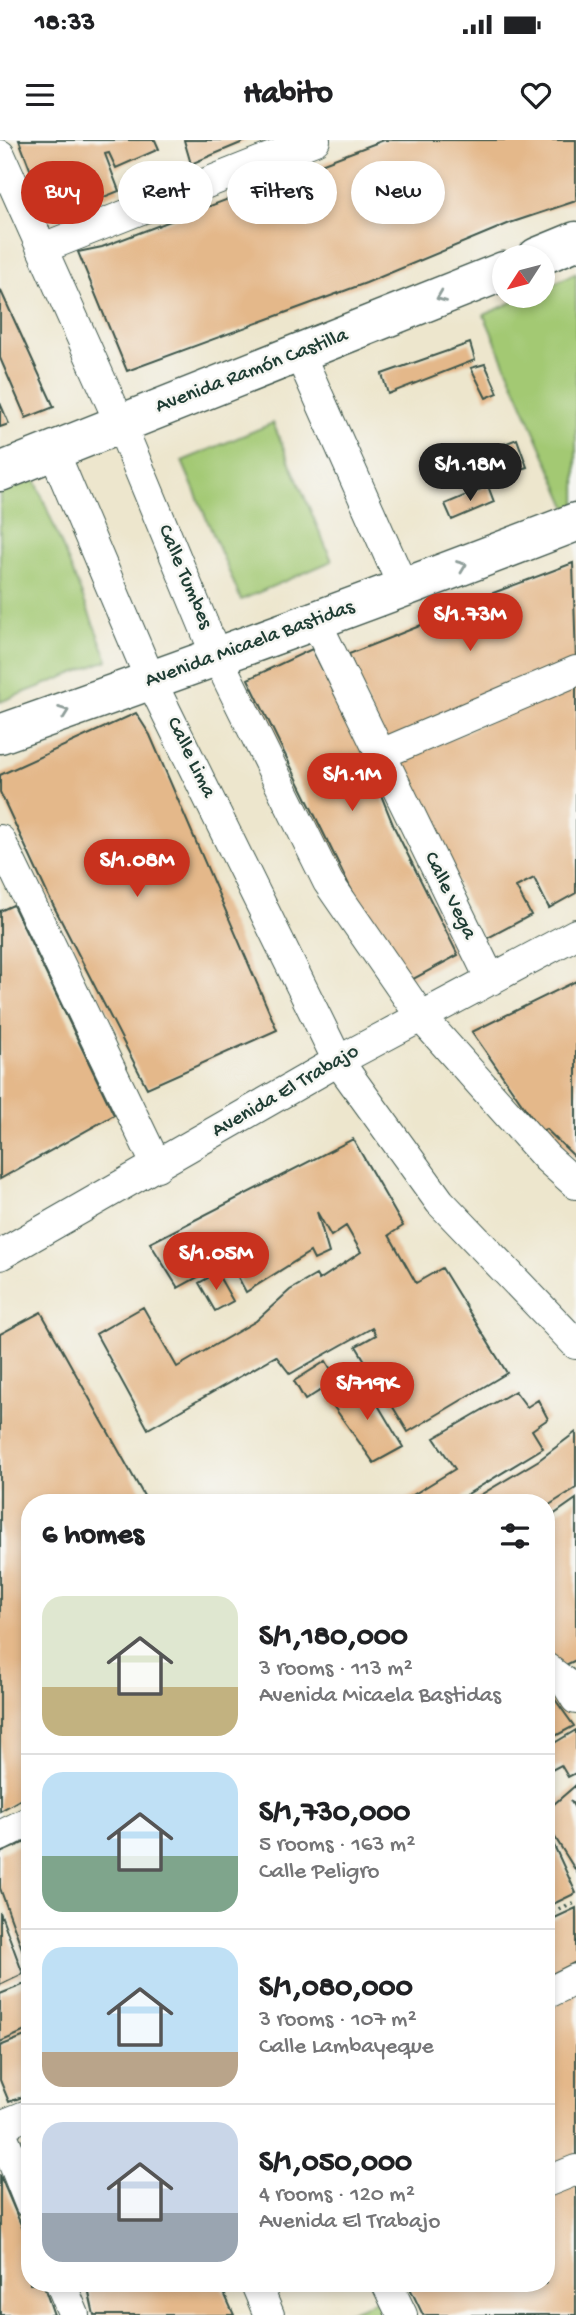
<!DOCTYPE html>
<meta charset="utf-8">
<style>
body{margin:0;font-family:"Gochi Hand",sans-serif;background:#f6f6f6;color:#202124;height:100vh;display:flex;flex-direction:column;font-size:26px;white-space:nowrap}
*{box-sizing:border-box;margin:0}
p{font-size:23px;color:#757577}
.icon{flex:none;width:38px;height:38px;fill:none;stroke:currentColor;stroke-width:2;stroke-linecap:round;stroke-linejoin:round}
.map{position:relative;flex:1;overflow:hidden}
.sheet{position:absolute;left:21px;top:1354px;width:534px;height:798px;display:flex;flex-direction:column;background:#fff;border-radius:28px;box-shadow:0 4px 10px #0003}
.sheet>*{flex:none}
.banner{position:absolute;left:21px;top:21px;width:536px;height:63px;display:flex;gap:14px}
.needle{width:46px;rotate:234deg}
.tools{position:absolute;left:492px;top:105px;display:grid;gap:14px}
.tools a{display:grid;place-items:center;width:63px;height:63px;border-radius:50%;background:#fff;box-shadow:0 4px 10px #0003;font-size:35px}
.price{position:absolute;translate:-50% -60px;padding:0 16px;border-radius:24px;background:#c8321e;color:#fff;font-size:23px;line-height:46px;filter:drop-shadow(0 2px 4px #0008)}
.price::after{content:'';position:absolute;left:50%;top:42px;width:21px;height:16px;margin-left:-10px;background:inherit;clip-path:polygon(0 0,100% 0,50% 100%)}
.price.selected{background:#222;color:#fff}
ul{padding:0;list-style:none}
li{display:flex;align-items:center;gap:21px;height:175px;padding:0 21px}
li+li{border-top:2px solid #e0e0e0}
li span{display:grid;place-items:center;flex:none;width:196px;height:140px;border-radius:21px;color:#555}
li>.icon{margin-inline-start:auto}
span .icon{width:84px;height:84px;fill:#fffc;stroke-width:1}
li b{font-size:30px}
h2{display:flex;justify-content:space-between;align-items:center;height:84px;padding:0 21px;font-size:30px}
.pill{padding:0 24px;border-radius:32px;background:#fff;box-shadow:0 4px 10px #0003;font-size:24px;line-height:63px}
.pill.selected{background:#c8321e;color:#fff}
.status{display:flex;justify-content:space-between;align-items:center;height:49px;padding:0 35px;background:#fff;direction:ltr}
.status svg{height:19px;fill:currentColor}
header{display:flex;justify-content:space-between;align-items:center;height:91px;padding:0 21px;background:#fff;font-size:32px;font-weight:800}
.map>svg:first-child{display:block}
</style>
<div class="status"><b>18:33</b><svg viewBox="0 0 49 12"><path d="M0 12V9h3v3zM5 12V6h3v6zM10 12V3h3v9zM15 12V0h3v12zM26 1h20v11H26zM47 4h2v5h-2z"/></svg></div>
<header><svg class="icon" aria-label="menu" viewBox="0 0 24 24"><path d="M4 6h16M4 12h16M4 18h16"/></svg>Habito<svg class="icon" aria-label="heart" viewBox="0 0 24 24"><path d="M12 20l-8-8c-3-5 5-10 8-4 3-6 11-1 8 4z"/></svg></header>
<div class="map">
<svg width="576" height="2175" viewBox="0 0 576 2175">
<rect width="100%" height="100%" fill="#f6f6f2"/>
<filter id="ink" filterUnits="userSpaceOnUse"><feTurbulence type="fractalNoise" baseFrequency=".0143" numOctaves="2"/><feDisplacementMap in="SourceGraphic" scale="14" xChannelSelector="R" yChannelSelector="G"/><feConvolveMatrix kernelMatrix="1 2 1 2 8 2 1 2 1" color-interpolation-filters="sRGB"/></filter>
<filter id="wash" filterUnits="userSpaceOnUse"><feTurbulence type="fractalNoise" baseFrequency=".00686" numOctaves="4" result="noise"/><feDisplacementMap in="SourceGraphic" scale="28" xChannelSelector="R" yChannelSelector="G"/><feGaussianBlur stdDeviation="1.57" result="paint"/><feColorMatrix in="noise" values="0 0 0 0 0 0 0 0 0 0 0 0 0 0 0 0 0 1.4 0 .05"/><feComposite in="paint" operator="in"/></filter>
<g filter="url(#wash)">
<rect width="100%" height="100%" fill="#ede6cd"/>
<path fill="#a3c973" stroke="#618354" stroke-width="2" d="M576 133V366L568 369 484 175 526 156H542L543 148Z
M273 283 332 421 241 460 182 321Z
M35 339 108 520 0 562V353Z
M379 2160 385 2175H341Z"/>
<g id="blocks">
<path fill="#e4b88a" d="M19 0H155L159 9 116 28 109 13 105 14 119 51 49 79Z
M184 0H248L191 24Z
M384 0H576V61L510 83 366 143 127 231 78 112 102 107Z
M0 149 54 267 26 278 0 218Z
M470 203 475 220 388 254 382 234Z
M485 224 498 253 486 258 471 228Z
M0 263 9 284 0 287Z
M517 299 527 327 514 331 504 304Z
M488 346 494 362 452 380 445 364Z
M573 423 576 521 383 602 349 514 417 487 464 464Z
M312 509 359 601 394 687 458 815 404 844 349 745 248 539Z
M576 543V753L549 768 534 738 516 747 531 775 486 799 397 622Z
M136 573 150 595 277 890 147 948 49 757 0 652V635Z
M13 765 114 975 0 1039V771Z
M576 841V1018L546 989 541 991 472 892Z
M353 999 403 1086 389 1095 416 1143 442 1128 507 1233 408 1292 356 1206 376 1195 372 1188 290 1234 276 1216 148 1289 96 1194 143 1167 177 1227 256 1181 290 1150 316 1135 319 1140 361 1112 346 1086 331 1096 317 1072 329 1113 314 1120 310 1112 246 1152 229 1120 178 1148 150 1103Z
M217 1133 233 1161 215 1171 199 1143Z
M41 1172 148 1363H30V1654L0 1671V1194Z
M326 1221 337 1240 305 1260 294 1241Z
M363 1240 403 1307 374 1323 329 1260Z
M515 1251 527 1267 538 1260 548 1279 532 1290 543 1308 453 1363H400L455 1329 434 1298Z
M576 1292V1348L546 1367V1363H467L539 1320Z
M576 1359V1520L557 1529 546 1514V1380Z
M546 1547 574 1586 546 1601Z
M576 1590V1633L568 1637 561 1625 546 1633V1608Z
M576 1645V1668L570 1660 576 1670V1731L546 1683V1671Z
M551 1699 576 1753 549 1766 546 1758V1701Z
M30 1700V1828H29L0 1748V1713Z
M576 1768V1822L546 1837V1782Z
M0 1772 23 1834 0 1845Z
M25 1844 30 1855V1889L0 1902V1854Z
M576 1851V2018L546 2032V1867Z
M30 1894V1954L9 1962 0 1940V1906Z
M0 2035 30 2106V2144H43L54 2175H0Z
M576 2044V2175H423L408 2144H546V2054Z
M87 2144H220L234 2175H94Z"/>
</g>
</g>
<g filter="url(#ink)">
<use href="#blocks" fill-opacity="0" stroke="#3e564b" stroke-width="2"/>
<g fill="none" stroke-linecap="round" stroke-linejoin="round">
<defs>
<path id="street" d="M0 15 120 283 216 515 328 742 422 878 547 1018 576 1044
M43 108 315 0
M300 215 404 449
M53 310 151 541 338 921 440 1062 576 1204
M316 482 491 840
M379 615 576 531
M0 700 157 1026
M0 1115 338 921 576 794
M546 1528 566 1543 576 1559
M0 1696 30 1681
M546 1854 576 1839
M0 1986 30 1974
M0 1989 30 2064
M546 2042 576 2030
M61 2144 74 2175
M256 2144 269 2175
M387 2144 402 2175"/>
<path id="secondary" d="M537 117 576 101
M0 332 504 131
M0 594C193 526 385 456 576 382"/>
</defs>
<use href="#street" stroke="#3e564b" stroke-width="32"/>
<use href="#secondary" stroke="#3e564b" stroke-width="41"/>
<path stroke="#3e564b" stroke-width="4.5" stroke-dasharray="2 5" stroke-linecap="butt" d="M546 1775 576 1762"/>
<use href="#street" stroke="#fff" stroke-width="30"/>
<use href="#secondary" stroke="#fff" stroke-width="38"/>
</g>
<defs><path id="oneway-chevron" d="M-2-3.5L2.5 0L-2 3.5" fill="none" stroke-width="1.6" stroke-linecap="round" stroke-linejoin="round" transform="scale(1.75)"/></defs>
<g stroke="#8f9e9a">
<use href="#oneway-chevron" transform="translate(441 157) rotate(158)"/>
<use href="#oneway-chevron" transform="translate(462 426) rotate(-21)"/>
<use href="#oneway-chevron" transform="translate(64 572) rotate(-20)"/>
</g>
</g>
<g text-anchor="middle" dominant-baseline="central" stroke-width="5" stroke-linejoin="round" paint-order="stroke">
<g font-size="21" fill="#1f3d34" stroke="#f6f6f2">
<text transform="translate(252 232) rotate(-21)">Avenida Ramón Castilla</text>
<text transform="translate(184 437) rotate(67)">Calle Tumbes</text>
<text transform="translate(250 505) rotate(-20)">Avenida Micaela Bastidas</text>
<text transform="translate(190 618) rotate(64)">Calle Lima</text>
<text transform="translate(449 756) rotate(64)">Calle Vega</text>
<text transform="translate(286 952) rotate(-30)">Avenida El Trabajo</text>
</g>
</g>
</svg>
<div class="tools">
<a><svg class="needle" viewBox="-14 -14 28 28"><path d="M0-13l5 13h-10z" fill="#e53935"/><path d="M0 13l5-13h-10z" fill="#757577"/></svg></a>
</div>
<b class="price selected" style="left:470px;top:363px">S/1.18M</b>
<b class="price" style="left:470px;top:513px">S/1.73M</b>
<b class="price" style="left:352px;top:673px">S/1.1M</b>
<b class="price" style="left:137px;top:759px">S/1.08M</b>
<b class="price" style="left:216px;top:1152px">S/1.05M</b>
<b class="price" style="left:367px;top:1282px">S/719K</b>
<div class="banner">
<a class="pill selected">Buy</a>
<a class="pill">Rent</a>
<a class="pill">Filters</a>
<a class="pill">New</a>
</div>
<section class="sheet">
<h2>6 homes<svg class="icon" aria-label="filters" viewBox="0 0 24 24"><path d="M4 7h16M4 17h16"/><circle cx="9" cy="7" r="2"/><circle cx="15" cy="17" r="2"/></svg></h2>
<ul>
<li><span style="background:linear-gradient(#dfe7d0 65%,#c2b280 0)"><svg class="icon" aria-label="home" viewBox="0 0 24 24"><path d="M3 11l9-7 9 7M6 9v11h12V9"/></svg></span><div><b>S/1,180,000</b><p>3 rooms · 113 m²</p><p>Avenida Micaela Bastidas</p></div></li>
<li><span style="background:linear-gradient(#bfe0f5 60%,#7fa58c 0)"><svg class="icon" aria-label="home" viewBox="0 0 24 24"><path d="M3 11l9-7 9 7M6 9v11h12V9"/></svg></span><div><b>S/1,730,000</b><p>5 rooms · 163 m²</p><p>Calle Peligro</p></div></li>
<li><span style="background:linear-gradient(#bfe0f5 75%,#b9a48a 0)"><svg class="icon" aria-label="home" viewBox="0 0 24 24"><path d="M3 11l9-7 9 7M6 9v11h12V9"/></svg></span><div><b>S/1,080,000</b><p>3 rooms · 107 m²</p><p>Calle Lambayeque</p></div></li>
<li><span style="background:linear-gradient(#c9d6e8 65%,#9aa5b1 0)"><svg class="icon" aria-label="home" viewBox="0 0 24 24"><path d="M3 11l9-7 9 7M6 9v11h12V9"/></svg></span><div><b>S/1,050,000</b><p>4 rooms · 120 m²</p><p>Avenida El Trabajo</p></div></li>
</ul>
</section>
</div>
